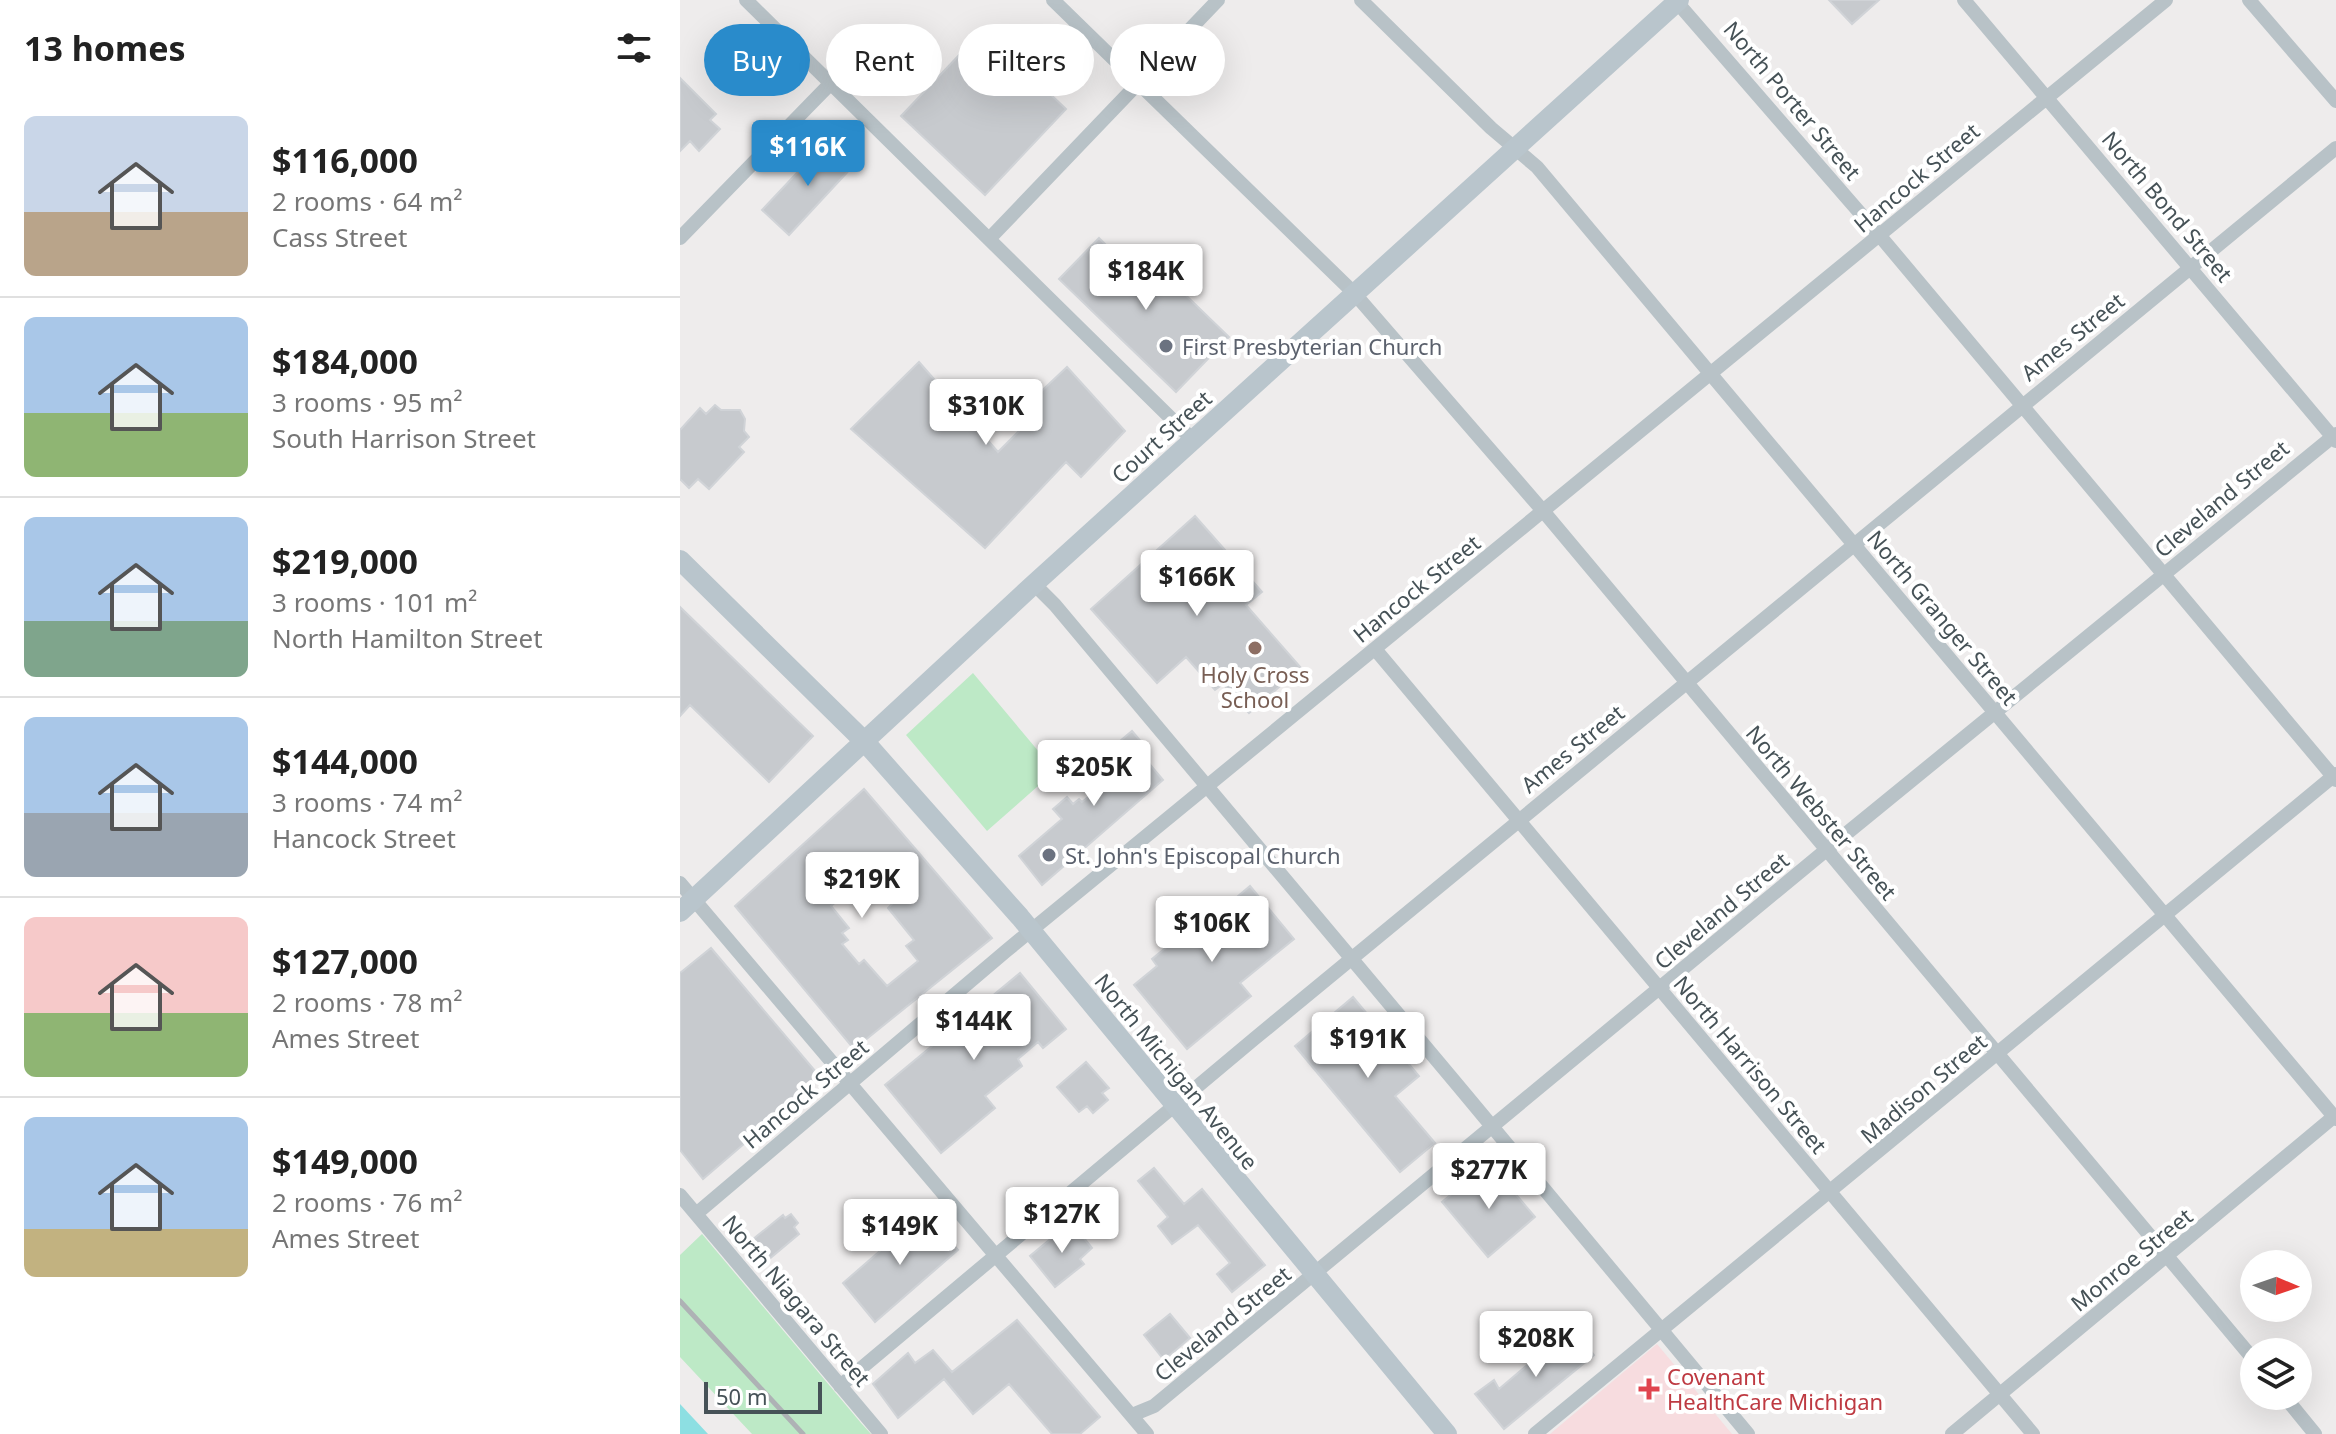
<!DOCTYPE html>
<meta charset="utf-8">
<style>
body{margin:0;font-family:"Noto Sans",sans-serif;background:#f6f6f6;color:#222;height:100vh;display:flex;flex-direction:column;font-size:30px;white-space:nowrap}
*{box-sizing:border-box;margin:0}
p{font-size:26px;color:#767676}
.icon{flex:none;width:44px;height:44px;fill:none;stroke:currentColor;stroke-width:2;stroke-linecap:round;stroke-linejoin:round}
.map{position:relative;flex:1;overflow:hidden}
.details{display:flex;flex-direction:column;background:#fff;width:680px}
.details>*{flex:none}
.top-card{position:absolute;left:24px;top:24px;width:760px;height:72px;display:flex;gap:16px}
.needle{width:52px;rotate:92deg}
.buttons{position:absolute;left:1560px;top:1250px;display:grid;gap:16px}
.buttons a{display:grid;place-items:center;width:72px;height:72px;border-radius:50%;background:#fff;box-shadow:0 8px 32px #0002;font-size:40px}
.scale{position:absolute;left:24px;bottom:20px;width:118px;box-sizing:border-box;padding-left:8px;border:4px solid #465257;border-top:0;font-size:22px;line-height:28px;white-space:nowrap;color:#465257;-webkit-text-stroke:6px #fff;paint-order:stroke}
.price{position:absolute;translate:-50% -68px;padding:0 18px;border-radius:8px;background:#fff;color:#222;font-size:26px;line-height:52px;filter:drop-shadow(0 2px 4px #0008)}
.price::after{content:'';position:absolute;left:50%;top:48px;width:24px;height:18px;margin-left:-12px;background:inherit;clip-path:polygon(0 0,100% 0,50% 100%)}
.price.active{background:#298bcb;color:#fff}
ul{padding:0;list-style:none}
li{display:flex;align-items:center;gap:24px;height:200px;padding:0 24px}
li+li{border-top:2px solid #e0e0e0}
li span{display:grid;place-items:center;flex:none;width:224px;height:160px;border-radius:12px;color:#555}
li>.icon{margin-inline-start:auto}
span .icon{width:96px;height:96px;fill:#fffc;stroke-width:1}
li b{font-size:34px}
h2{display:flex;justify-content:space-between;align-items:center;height:96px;padding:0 24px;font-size:34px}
.pill{padding:0 28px;border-radius:36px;background:#fff;box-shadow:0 8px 32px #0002;font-size:28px;line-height:72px}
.pill.active{background:#298bcb;color:#fff}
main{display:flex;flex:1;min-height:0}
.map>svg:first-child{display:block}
</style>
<main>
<section class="details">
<h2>13 homes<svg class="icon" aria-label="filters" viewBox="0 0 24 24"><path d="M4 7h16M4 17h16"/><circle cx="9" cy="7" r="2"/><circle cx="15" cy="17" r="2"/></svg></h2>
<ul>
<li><span style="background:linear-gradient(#c9d6e8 60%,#b9a48a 0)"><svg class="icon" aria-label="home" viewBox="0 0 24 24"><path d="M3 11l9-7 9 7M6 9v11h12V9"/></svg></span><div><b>$116,000</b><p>2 rooms · 64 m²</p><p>Cass Street</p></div></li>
<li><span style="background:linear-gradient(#a9c7e8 60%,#8fb573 0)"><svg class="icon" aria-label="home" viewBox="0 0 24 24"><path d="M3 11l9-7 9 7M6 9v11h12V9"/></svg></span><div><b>$184,000</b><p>3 rooms · 95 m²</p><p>South Harrison Street</p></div></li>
<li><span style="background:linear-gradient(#a9c7e8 65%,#7fa58c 0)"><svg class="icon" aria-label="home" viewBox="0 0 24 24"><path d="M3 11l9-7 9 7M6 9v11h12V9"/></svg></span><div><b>$219,000</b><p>3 rooms · 101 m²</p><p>North Hamilton Street</p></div></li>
<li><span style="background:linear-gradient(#a9c7e8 60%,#9aa5b1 0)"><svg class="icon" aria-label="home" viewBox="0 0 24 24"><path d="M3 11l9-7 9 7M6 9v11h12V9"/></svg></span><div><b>$144,000</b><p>3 rooms · 74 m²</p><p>Hancock Street</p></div></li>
<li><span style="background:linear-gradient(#f6c9c9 60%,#8fb573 0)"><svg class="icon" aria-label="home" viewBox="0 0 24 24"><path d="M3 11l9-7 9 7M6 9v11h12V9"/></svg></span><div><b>$127,000</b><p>2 rooms · 78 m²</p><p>Ames Street</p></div></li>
<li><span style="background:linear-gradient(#a9c7e8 70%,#c2b280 0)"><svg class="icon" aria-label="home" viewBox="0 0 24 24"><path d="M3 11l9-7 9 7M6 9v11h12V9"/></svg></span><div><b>$149,000</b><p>2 rooms · 76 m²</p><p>Ames Street</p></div></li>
</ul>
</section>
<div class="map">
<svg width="1656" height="1434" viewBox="0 0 1656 1434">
<rect width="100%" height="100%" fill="#eeecec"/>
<path fill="#f7dcdf" d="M977 1344 1052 1434H870Z"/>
<path fill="#bde9c6" d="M293 673 375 771 307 831 226 735Z
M22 1234 181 1423 191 1434H72L0 1357V1255Z"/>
<path fill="#8ddfe2" d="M0 1404 28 1434H0Z"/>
<path fill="#c7cace" stroke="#d0d3d7" stroke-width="2" fill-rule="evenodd" d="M1149 0H1199L1172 24Z
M303 30 386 109 305 195 221 116Z
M0 78 36 114 30 120 40 129 19 151 10 141 0 151Z
M148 140 174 165 109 235 82 210Z
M419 238 442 261 456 247 549 337 496 392 379 279Z
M239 362 318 452 342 428 336 415 387 367 445 431 401 477 386 462 305 548 171 429Z
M35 405 41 410H60L65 419 64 431 69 437 59 447 64 452 29 489 18 479 9 488 0 479V430L20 408 26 414Z
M515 516 582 592 566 605 621 668 569 713 543 684 535 690 506 657 477 683 411 609Z
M0 607 133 736 89 782 10 705 0 716Z
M452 731 463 744 457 749 483 780 362 885 339 856 382 819 373 809 387 797 393 804 399 799 402 802 423 785 408 768Z
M184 789 312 938 174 1049 55 906ZM189 875 212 904 208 908 234 940 226 946 238 961 207 986 184 960 179 964 162 944 168 940 162 933 169 928 151 906Z
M570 886 614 939 560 983 571 996 507 1049 454 985 477 966 472 959 511 927 499 913 516 900 528 914 540 904 544 908Z
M31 948 141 1078 23 1179 0 1150V973Z
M340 973 386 1029 363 1048 358 1042 338 1059 342 1066 305 1096 315 1108 261 1153 205 1085Z
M673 997 739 1076 715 1096 755 1143 720 1172 615 1046Z
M406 1062 429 1088 422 1093 428 1100 413 1113 407 1106 399 1112 377 1087Z
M474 1168 504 1204 522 1189 585 1265 552 1292 537 1274 550 1263 518 1225 492 1244 478 1226 488 1217 458 1181Z
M817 1172 855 1217 808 1257 762 1202 796 1174Z
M245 1212 278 1250 195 1322 163 1283Z
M111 1214 118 1223 114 1227 119 1234 88 1260 72 1240 103 1215 105 1218Z
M391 1222 412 1248 400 1259 404 1264 375 1287 350 1256Z
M490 1314 510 1338 484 1360 464 1335Z
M337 1320 420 1417 400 1434H372L329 1384 293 1414 264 1379 218 1418 193 1384 228 1353 235 1363 253 1350 272 1372Z
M892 1327 914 1355 824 1429 795 1394 814 1380 819 1389Z"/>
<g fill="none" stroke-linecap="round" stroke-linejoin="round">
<path stroke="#b8c2c7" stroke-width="14" d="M66 0 513 440
M373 0 674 293 864 512 1574 1360
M681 0 811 128 857 167 1656 1119
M995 0 1200 236 1656 780
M1284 0 1656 441
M1569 0 1656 101
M0 238 151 83
M310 238 538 0
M354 584 375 605C607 880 838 1157 1068 1434
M695 649 1353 1434
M0 883 467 1434
M0 1195 201 1434
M16 1214 326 951 1486 0
M160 1386 574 1039 1656 148
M1604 1396 1635 1434
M452 1415 474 1406 1145 851 1656 434
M855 1434 1656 774
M1272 1434 1656 1115"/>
<path stroke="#b9c5cc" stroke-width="20" d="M0 560 185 742 340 917 767 1434
M0 912 354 584 999 0"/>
<path stroke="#aeb2b5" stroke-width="5" d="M0 1301 123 1434"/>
</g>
<g fill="#6b7280" stroke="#fff" stroke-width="3">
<circle cx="486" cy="346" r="8"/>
<circle cx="369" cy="855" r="8"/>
</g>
<circle fill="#8d6e63" stroke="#fff" stroke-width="3" cx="575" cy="648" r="8"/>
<path fill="#e0444e" stroke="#fff" stroke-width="3" d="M965 1377h8v8h8v8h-8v8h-8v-8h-8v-8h8z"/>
<g text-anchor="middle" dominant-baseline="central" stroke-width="8" stroke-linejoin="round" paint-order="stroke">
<g font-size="22" fill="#465257" stroke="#fff">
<text transform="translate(1113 100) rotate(50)">North Porter Street</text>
<text transform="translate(1236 177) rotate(-40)">Hancock Street</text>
<text transform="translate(1488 206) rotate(50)">North Bond Street</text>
<text transform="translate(1392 336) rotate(-39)">Ames Street</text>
<text transform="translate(481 436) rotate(-42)">Court Street</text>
<text transform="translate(1541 498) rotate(-40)">Cleveland Street</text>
<text transform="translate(736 588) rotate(-39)">Hancock Street</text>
<text transform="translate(1263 617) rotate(50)">North Granger Street</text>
<text transform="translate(892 748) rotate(-39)">Ames Street</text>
<text transform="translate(1142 812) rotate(50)">North Webster Street</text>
<text transform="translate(1041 910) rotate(-40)">Cleveland Street</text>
<text transform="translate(1071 1064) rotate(50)">North Harrison Street</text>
<text transform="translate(497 1071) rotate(51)">North Michigan Avenue</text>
<text transform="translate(1243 1088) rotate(-40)">Madison Street</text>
<text transform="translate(125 1093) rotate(-40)">Hancock Street</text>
<text transform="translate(1451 1259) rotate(-39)">Monroe Street</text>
<text transform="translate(117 1300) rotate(50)">North Niagara Street</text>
<text transform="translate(542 1323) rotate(-39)">Cleveland Street</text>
</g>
<g font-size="22" fill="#5b616d" stroke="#fff" text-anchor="start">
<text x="502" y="346">First Presbyterian Church</text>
<text x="385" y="855">St. John's Episcopal Church</text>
</g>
<g font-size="22" fill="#785e54" stroke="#fff">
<text x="575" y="674">Holy Cross<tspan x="575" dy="25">School</tspan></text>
</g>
<g font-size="22" fill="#be3a42" stroke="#fff" text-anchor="start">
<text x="987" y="1376">Covenant<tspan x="987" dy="25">HealthCare Michigan</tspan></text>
</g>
</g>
</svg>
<div class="buttons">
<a><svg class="needle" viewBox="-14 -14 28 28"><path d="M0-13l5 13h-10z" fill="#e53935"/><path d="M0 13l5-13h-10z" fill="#767676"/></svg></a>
<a><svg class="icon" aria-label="layers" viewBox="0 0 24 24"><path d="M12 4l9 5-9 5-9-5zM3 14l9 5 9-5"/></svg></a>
</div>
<div class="scale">50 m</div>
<b class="price active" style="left:128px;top:188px">$116K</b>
<b class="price" style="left:466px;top:312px">$184K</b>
<b class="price" style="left:306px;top:447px">$310K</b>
<b class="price" style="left:517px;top:618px">$166K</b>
<b class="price" style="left:414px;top:808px">$205K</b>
<b class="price" style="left:182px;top:920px">$219K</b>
<b class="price" style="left:532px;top:964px">$106K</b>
<b class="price" style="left:294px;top:1062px">$144K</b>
<b class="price" style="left:688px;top:1080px">$191K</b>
<b class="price" style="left:809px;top:1211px">$277K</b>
<b class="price" style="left:382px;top:1255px">$127K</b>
<b class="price" style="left:220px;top:1267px">$149K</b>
<b class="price" style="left:856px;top:1379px">$208K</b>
<div class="top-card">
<a class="pill active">Buy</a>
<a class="pill">Rent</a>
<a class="pill">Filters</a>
<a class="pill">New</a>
</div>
</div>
</main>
